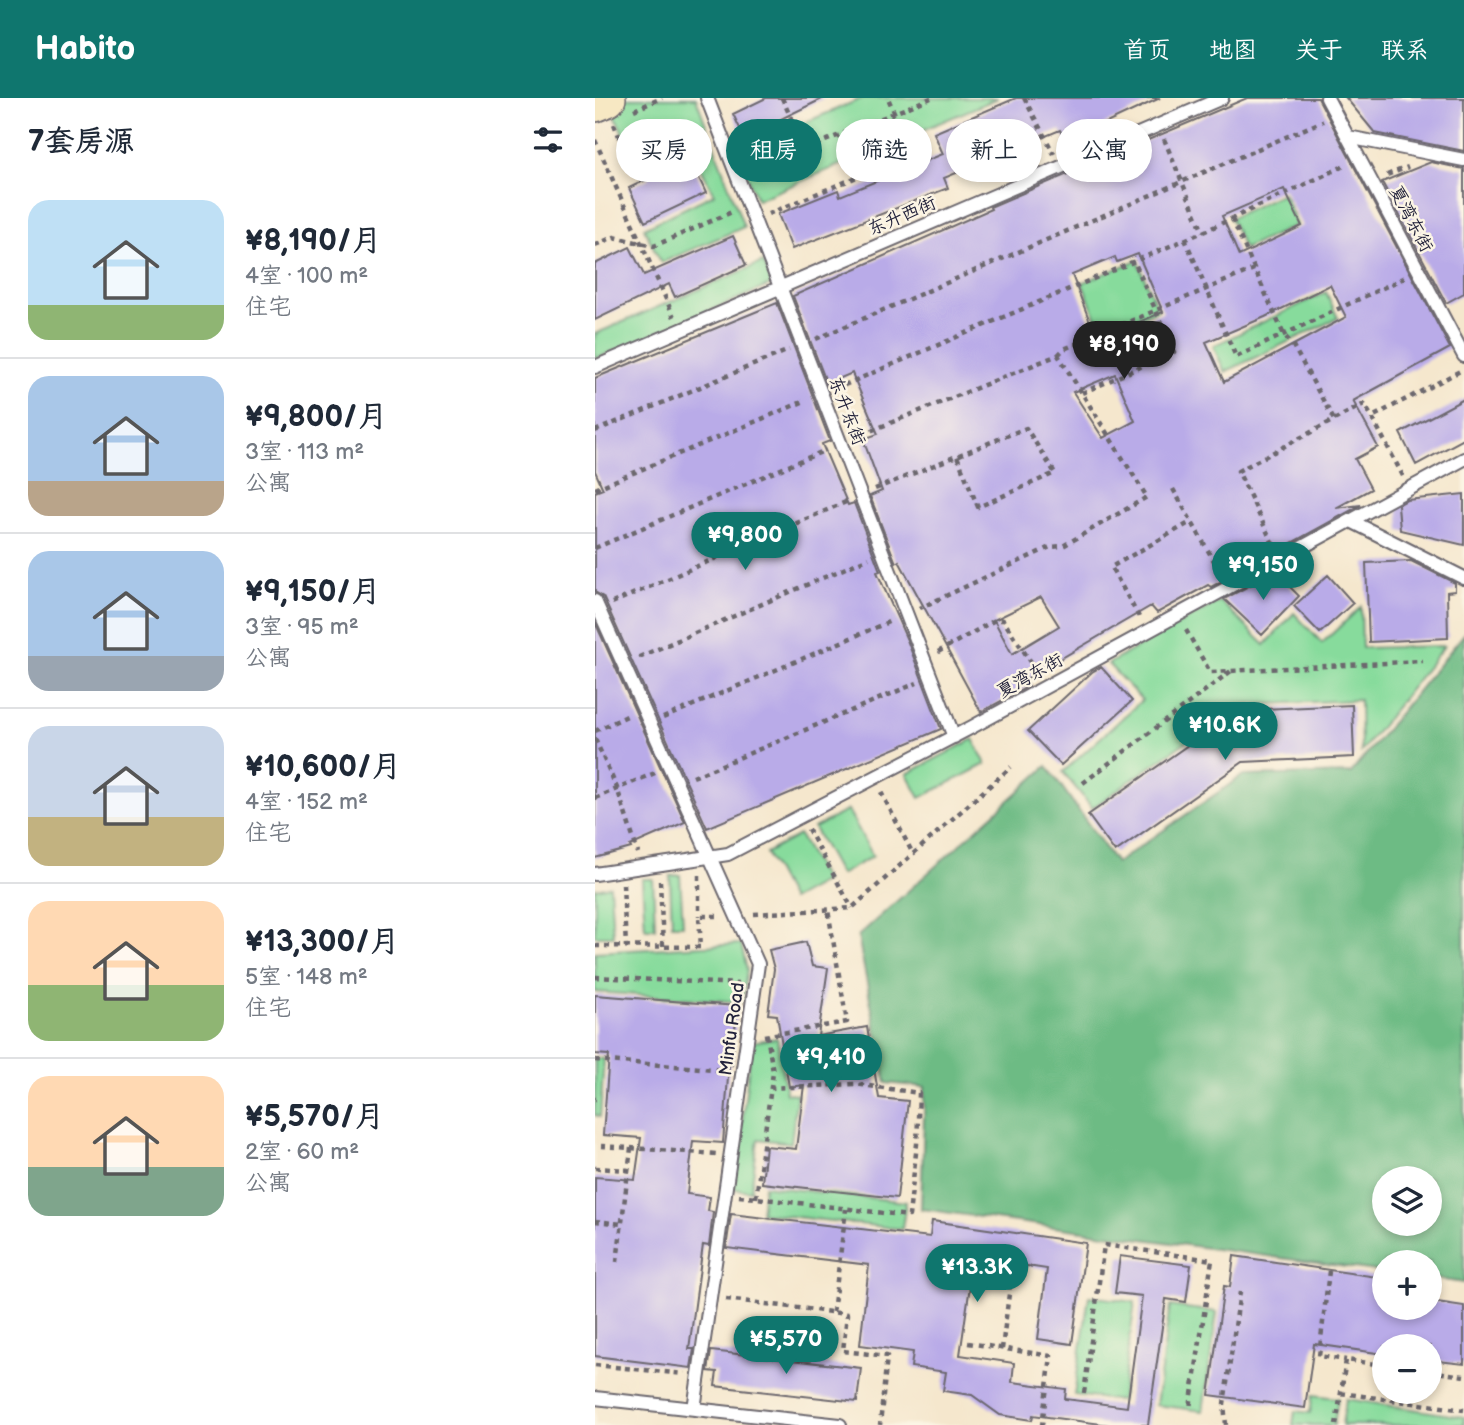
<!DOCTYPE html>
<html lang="zh">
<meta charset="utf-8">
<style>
body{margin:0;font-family:"Balsamiq Sans","LXGW WenKai TC",sans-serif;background:#f6f6f7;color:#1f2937;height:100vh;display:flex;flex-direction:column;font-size:26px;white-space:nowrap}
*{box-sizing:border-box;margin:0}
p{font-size:23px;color:#747a83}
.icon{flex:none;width:38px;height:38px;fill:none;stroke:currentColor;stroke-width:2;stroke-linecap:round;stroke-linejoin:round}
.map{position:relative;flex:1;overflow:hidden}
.details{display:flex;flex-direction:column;background:#fff;width:595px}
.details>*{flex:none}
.guide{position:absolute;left:21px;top:21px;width:665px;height:63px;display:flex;gap:14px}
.buttons{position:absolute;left:777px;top:1068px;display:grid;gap:14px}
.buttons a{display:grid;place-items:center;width:70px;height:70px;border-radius:50%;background:#fff;box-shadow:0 4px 10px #0003;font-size:35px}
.price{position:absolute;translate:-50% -60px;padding:0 16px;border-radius:24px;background:#0f766e;color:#fff;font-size:23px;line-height:46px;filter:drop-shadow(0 2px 4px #0008)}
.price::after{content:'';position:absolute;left:50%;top:42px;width:21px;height:16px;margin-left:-10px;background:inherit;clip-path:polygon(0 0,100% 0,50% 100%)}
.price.on{background:#222;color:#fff}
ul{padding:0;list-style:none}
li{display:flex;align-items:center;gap:21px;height:175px;padding:0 28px}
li+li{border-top:2px solid #e0e1e3}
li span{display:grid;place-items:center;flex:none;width:196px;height:140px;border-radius:21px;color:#555}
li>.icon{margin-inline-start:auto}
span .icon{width:84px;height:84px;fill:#fffc;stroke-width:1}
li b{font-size:30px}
h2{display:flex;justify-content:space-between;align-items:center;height:84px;padding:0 28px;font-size:30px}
.chip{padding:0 24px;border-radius:32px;background:#fff;box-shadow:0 4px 10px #0003;font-size:24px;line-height:63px}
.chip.on{background:#0f766e;color:#fff}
header{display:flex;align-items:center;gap:42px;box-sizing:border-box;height:98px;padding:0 35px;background:#0f766e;color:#fff}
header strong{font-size:33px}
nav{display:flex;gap:38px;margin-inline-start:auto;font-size:24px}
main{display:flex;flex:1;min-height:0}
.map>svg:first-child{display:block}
</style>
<header>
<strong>Habito</strong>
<nav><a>首页</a><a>地图</a><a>关于</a><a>联系</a></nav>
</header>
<main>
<section class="details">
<h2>7套房源<svg class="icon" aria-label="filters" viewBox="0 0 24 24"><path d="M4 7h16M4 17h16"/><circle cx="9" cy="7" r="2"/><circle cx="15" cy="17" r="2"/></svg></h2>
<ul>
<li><span style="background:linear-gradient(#bfe0f5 75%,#8fb573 0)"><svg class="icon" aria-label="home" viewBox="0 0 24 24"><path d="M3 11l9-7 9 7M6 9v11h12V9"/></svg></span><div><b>¥8,190/月</b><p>4室 · 100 m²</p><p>住宅</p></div></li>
<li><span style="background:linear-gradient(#a9c7e8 75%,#b9a48a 0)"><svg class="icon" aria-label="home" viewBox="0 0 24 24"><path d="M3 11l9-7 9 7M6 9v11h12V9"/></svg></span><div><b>¥9,800/月</b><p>3室 · 113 m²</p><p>公寓</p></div></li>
<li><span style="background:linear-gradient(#a9c7e8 75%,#9aa5b1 0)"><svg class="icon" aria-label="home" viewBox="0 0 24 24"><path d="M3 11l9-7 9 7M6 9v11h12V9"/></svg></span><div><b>¥9,150/月</b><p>3室 · 95 m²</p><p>公寓</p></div></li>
<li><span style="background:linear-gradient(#c9d6e8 65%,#c2b280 0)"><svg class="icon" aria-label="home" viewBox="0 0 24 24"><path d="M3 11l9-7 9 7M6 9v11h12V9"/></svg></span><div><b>¥10,600/月</b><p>4室 · 152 m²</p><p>住宅</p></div></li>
<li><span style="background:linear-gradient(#ffd9b3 60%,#8fb573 0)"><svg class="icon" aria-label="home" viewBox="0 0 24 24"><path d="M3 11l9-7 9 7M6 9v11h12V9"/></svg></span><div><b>¥13,300/月</b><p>5室 · 148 m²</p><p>住宅</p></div></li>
<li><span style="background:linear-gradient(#ffd9b3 65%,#7fa58c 0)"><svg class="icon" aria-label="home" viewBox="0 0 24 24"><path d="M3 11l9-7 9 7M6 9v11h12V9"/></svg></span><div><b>¥5,570/月</b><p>2室 · 60 m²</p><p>公寓</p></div></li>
</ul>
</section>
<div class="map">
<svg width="869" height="1327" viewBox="0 0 869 1327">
<rect width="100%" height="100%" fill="#fcf5e5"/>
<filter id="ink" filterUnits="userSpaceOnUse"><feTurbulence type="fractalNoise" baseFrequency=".0143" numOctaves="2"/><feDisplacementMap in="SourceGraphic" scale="14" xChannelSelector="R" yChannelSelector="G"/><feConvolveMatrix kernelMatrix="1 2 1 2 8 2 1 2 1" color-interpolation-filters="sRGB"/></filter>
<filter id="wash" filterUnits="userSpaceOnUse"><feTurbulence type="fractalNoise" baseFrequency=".00686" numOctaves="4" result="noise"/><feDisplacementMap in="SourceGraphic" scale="28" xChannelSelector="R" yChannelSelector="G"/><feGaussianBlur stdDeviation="1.57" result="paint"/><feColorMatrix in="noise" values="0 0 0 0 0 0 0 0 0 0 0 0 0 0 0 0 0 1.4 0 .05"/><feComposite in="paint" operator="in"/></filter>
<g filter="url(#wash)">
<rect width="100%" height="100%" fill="#f5e7cd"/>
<path fill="#87db9c" stroke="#547e6c" stroke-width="2" d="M28 0H101L149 129 66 165 49 130 119 96 98 54 79 63 66 39 36 54 15 6Z
M268 0H403L162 102 142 53Z
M688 95 702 127 649 151 635 120Z
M542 162 563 212 508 235 487 185Z
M168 164 178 186 0 261V236Z
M731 194 743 220 630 274 618 248Z
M625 503 670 547 699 515 727 545 766 509 767 550 849 548 766 654 765 602 643 607 497 710 468 674 547 602 513 566Z
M378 641 391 666 325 700 312 676Z
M253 712 278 758 245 777 219 730Z
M204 737 230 783 196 802 171 755Z
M85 777 88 827H77L75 778Z
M47 781H58L60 830H50Z
M15 788 18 838H0V791Z
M146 846 152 872 147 904 0 894V854Z
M182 940 191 995 202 996 196 1045 163 1041 156 1093 139 1091 157 944Z
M0 960 9 961 5 1019 0 1017Z
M169 1088 311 1104 307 1131 166 1115Z
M494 1198 540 1204 526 1303 479 1297Z
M575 1208 622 1214 608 1313 561 1307Z
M718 1297 743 1300 739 1327H698L700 1313 715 1315Z
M751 1301 869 1319V1327H747Z"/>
<path fill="#6dbb84" stroke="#486e60" stroke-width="2" fill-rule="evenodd" d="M869 536V1185L835 1180V1164H789V1174L326 1111 330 989 291 985 263 838 452 668 521 765 647 678 756 675ZM789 1080H835V1125H789Z"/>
<g id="blocks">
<path fill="#b9abe8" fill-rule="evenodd" d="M171 0H229L149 39 138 16Z
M421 0H565L471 44 465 32 349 80 353 90 197 151 183 116 243 92 245 98 348 56 339 35Z
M652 0H723L855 250 758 303 783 349 760 361 776 391 741 410 766 407 616 489 613 487 562 515 556 508 431 581 434 588 386 614 304 463 301 465 275 398 287 393 268 341 283 336 257 275 232 286 198 198 396 111 395 109ZM689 91 707 128 644 158 627 118ZM543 156 568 214 502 242 477 177 520 159 522 164ZM735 187 751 219 629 284 611 244 670 219ZM520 276 540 323 508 340 478 294ZM446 499 464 528 417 556 399 522Z
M751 0H869V53L780 35Z
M65 46 76 70 95 61 111 95 50 124 34 90 55 80 43 56Z
M836 64 869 71V195L851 205 787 84Z
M138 138 151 167 80 199 74 186 0 222V166L35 149 49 177Z
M182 205 235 343 227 346 253 407 259 405 285 473 282 474 312 542 346 631 112 730 8 499 0 494V394L8 391 0 373V280Z
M869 301V341L821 367 805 335Z
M869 396V447L805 432 803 407 812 402Z
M816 463 860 485V493L852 494 853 540 774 544 771 465Z
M680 474 704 498 667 537 629 501Z
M733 477 758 505 725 535 699 508Z
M0 524 90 724 35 748 36 750 0 760Z
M506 569 537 603 466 667 433 633 497 574Z
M757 607 759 659 648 664 520 754 493 717 643 612Z
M211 844 217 868 233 870 223 938 272 929 284 1000 313 1003 302 1100 167 1085 171 1048 201 1051 209 987 194 989 182 917 173 916 179 871 174 852Z
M0 897 142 908 137 967 134 966 128 1045 98 1043 92 1096 115 1099 113 1113 118 1114 114 1148 108 1147 94 1251H99L96 1270 0 1258V1079L40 1082 46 1040 8 1037 14 957 0 956Z
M136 1116 335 1139 337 1123 491 1145 477 1246 443 1241 452 1171 379 1160 365 1257 419 1265 417 1284 471 1291 470 1301 532 1309 547 1198 520 1195 525 1158 596 1167 591 1204 571 1201 553 1327H514L438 1317 437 1322 405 1317 377 1297 348 1293 351 1274 316 1269 318 1254 265 1247 274 1167 131 1150Z
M639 1158 789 1180V1209H835V1203L869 1208V1266L835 1262V1248H789V1256L719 1246 710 1310 614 1297 629 1188 635 1189Z
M116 1253 266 1270 262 1304 120 1288 122 1274 113 1273Z"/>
</g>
</g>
<g filter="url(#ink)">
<use href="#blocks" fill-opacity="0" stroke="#6c676e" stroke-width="2"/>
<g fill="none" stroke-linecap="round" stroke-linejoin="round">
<defs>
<path id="lane" d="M112 0 359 639
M732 0 869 258
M753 39 869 62
M0 269 627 0
M756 423 869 480
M0 503 163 866 99 1311
M0 776 133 756 377 629 869 361
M0 1300 245 1327"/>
<path id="secondary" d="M0 5 12 0"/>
</defs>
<use href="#lane" stroke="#6c676e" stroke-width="16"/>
<use href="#secondary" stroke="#6c676e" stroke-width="40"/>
<path stroke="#6c676e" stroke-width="4.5" stroke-dasharray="5 5" stroke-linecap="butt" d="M187 0 210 51
M429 0 459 56
M39 12 67 0
M19 26 28 48
M569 41 608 134
M0 42 79 219
M156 73 336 0
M792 77 813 69
M173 116 317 56 293 0
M637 121 689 237 697 246 739 322
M590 141 641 259 811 179
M0 147 19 139 59 148 139 113
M513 232 532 275
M221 241 728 23
M463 257 469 251 659 171
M240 291 608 134 751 67
M487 295 579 254 539 163
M0 333 194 252
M258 340 463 257 552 399 468 448 455 449 325 510
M808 378 777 319 865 273
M0 391 212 302
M280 391 431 330 460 375 383 409 362 358
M578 391 627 477
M678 446 643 373 769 306 777 319
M0 450 231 352
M17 505 253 403
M544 519 516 469 596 424
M591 532 615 574 828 563
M343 554 400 522H408L444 576
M44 559 274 460
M68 620 298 522
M0 633 34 617
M0 641 22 690 43 755
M98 679 322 585
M488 685 636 573
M286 694 318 756
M0 700 60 675
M213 731 257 810
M104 777V818
M65 783 68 848
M28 786 31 849
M159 816 257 810 416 669
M0 848 106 849 104 818H123
M0 879 143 886
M169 938 252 924 233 812
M0 962 131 972
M0 1001H1
M6 1048 122 1056
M0 1070 33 1072
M144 1098 314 1118 322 1046 324 995 260 986 176 990
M161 1100 178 974 172 937
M0 1123 27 1126
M22 1164 36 1050
M734 1173 724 1258 751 1262
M131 1201 252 1216 248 1253 292 1258 285 1327
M238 1214 251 1111
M373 1245 456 1258 447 1327
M407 1251 417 1172
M0 1267 90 1276
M835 1273 869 1278
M489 1295 509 1147 617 1162 595 1310
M746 1295 869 1312
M631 1327 629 1306 645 1194
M741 1327 751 1262 789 1267"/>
<use href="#lane" stroke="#fff" stroke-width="12"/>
<use href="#secondary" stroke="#f7e8c3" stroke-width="37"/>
</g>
</g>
<g text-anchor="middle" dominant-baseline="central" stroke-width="5" stroke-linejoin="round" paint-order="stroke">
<g font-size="18" fill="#22223b" stroke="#fcf5e5">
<text transform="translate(307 118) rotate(-23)">东升西街</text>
<text transform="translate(816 121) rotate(62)">夏湾东街</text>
<text transform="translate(252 313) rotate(69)">东升东街</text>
<text transform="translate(435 578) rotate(-29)">夏湾东街</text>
<text transform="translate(137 931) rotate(-82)">Minfu Road</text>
</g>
</g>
</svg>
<div class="buttons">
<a><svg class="icon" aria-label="layers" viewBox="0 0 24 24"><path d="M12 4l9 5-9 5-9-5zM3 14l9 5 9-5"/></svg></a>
<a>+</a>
<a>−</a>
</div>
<b class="price on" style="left:529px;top:283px">¥8,190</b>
<b class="price" style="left:150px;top:474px">¥9,800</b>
<b class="price" style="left:668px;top:504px">¥9,150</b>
<b class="price" style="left:630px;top:664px">¥10.6K</b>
<b class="price" style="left:236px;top:996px">¥9,410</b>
<b class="price" style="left:382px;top:1206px">¥13.3K</b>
<b class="price" style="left:191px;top:1278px">¥5,570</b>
<div class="guide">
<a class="chip">买房</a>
<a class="chip on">租房</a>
<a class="chip">筛选</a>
<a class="chip">新上</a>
<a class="chip">公寓</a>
</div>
</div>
</main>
